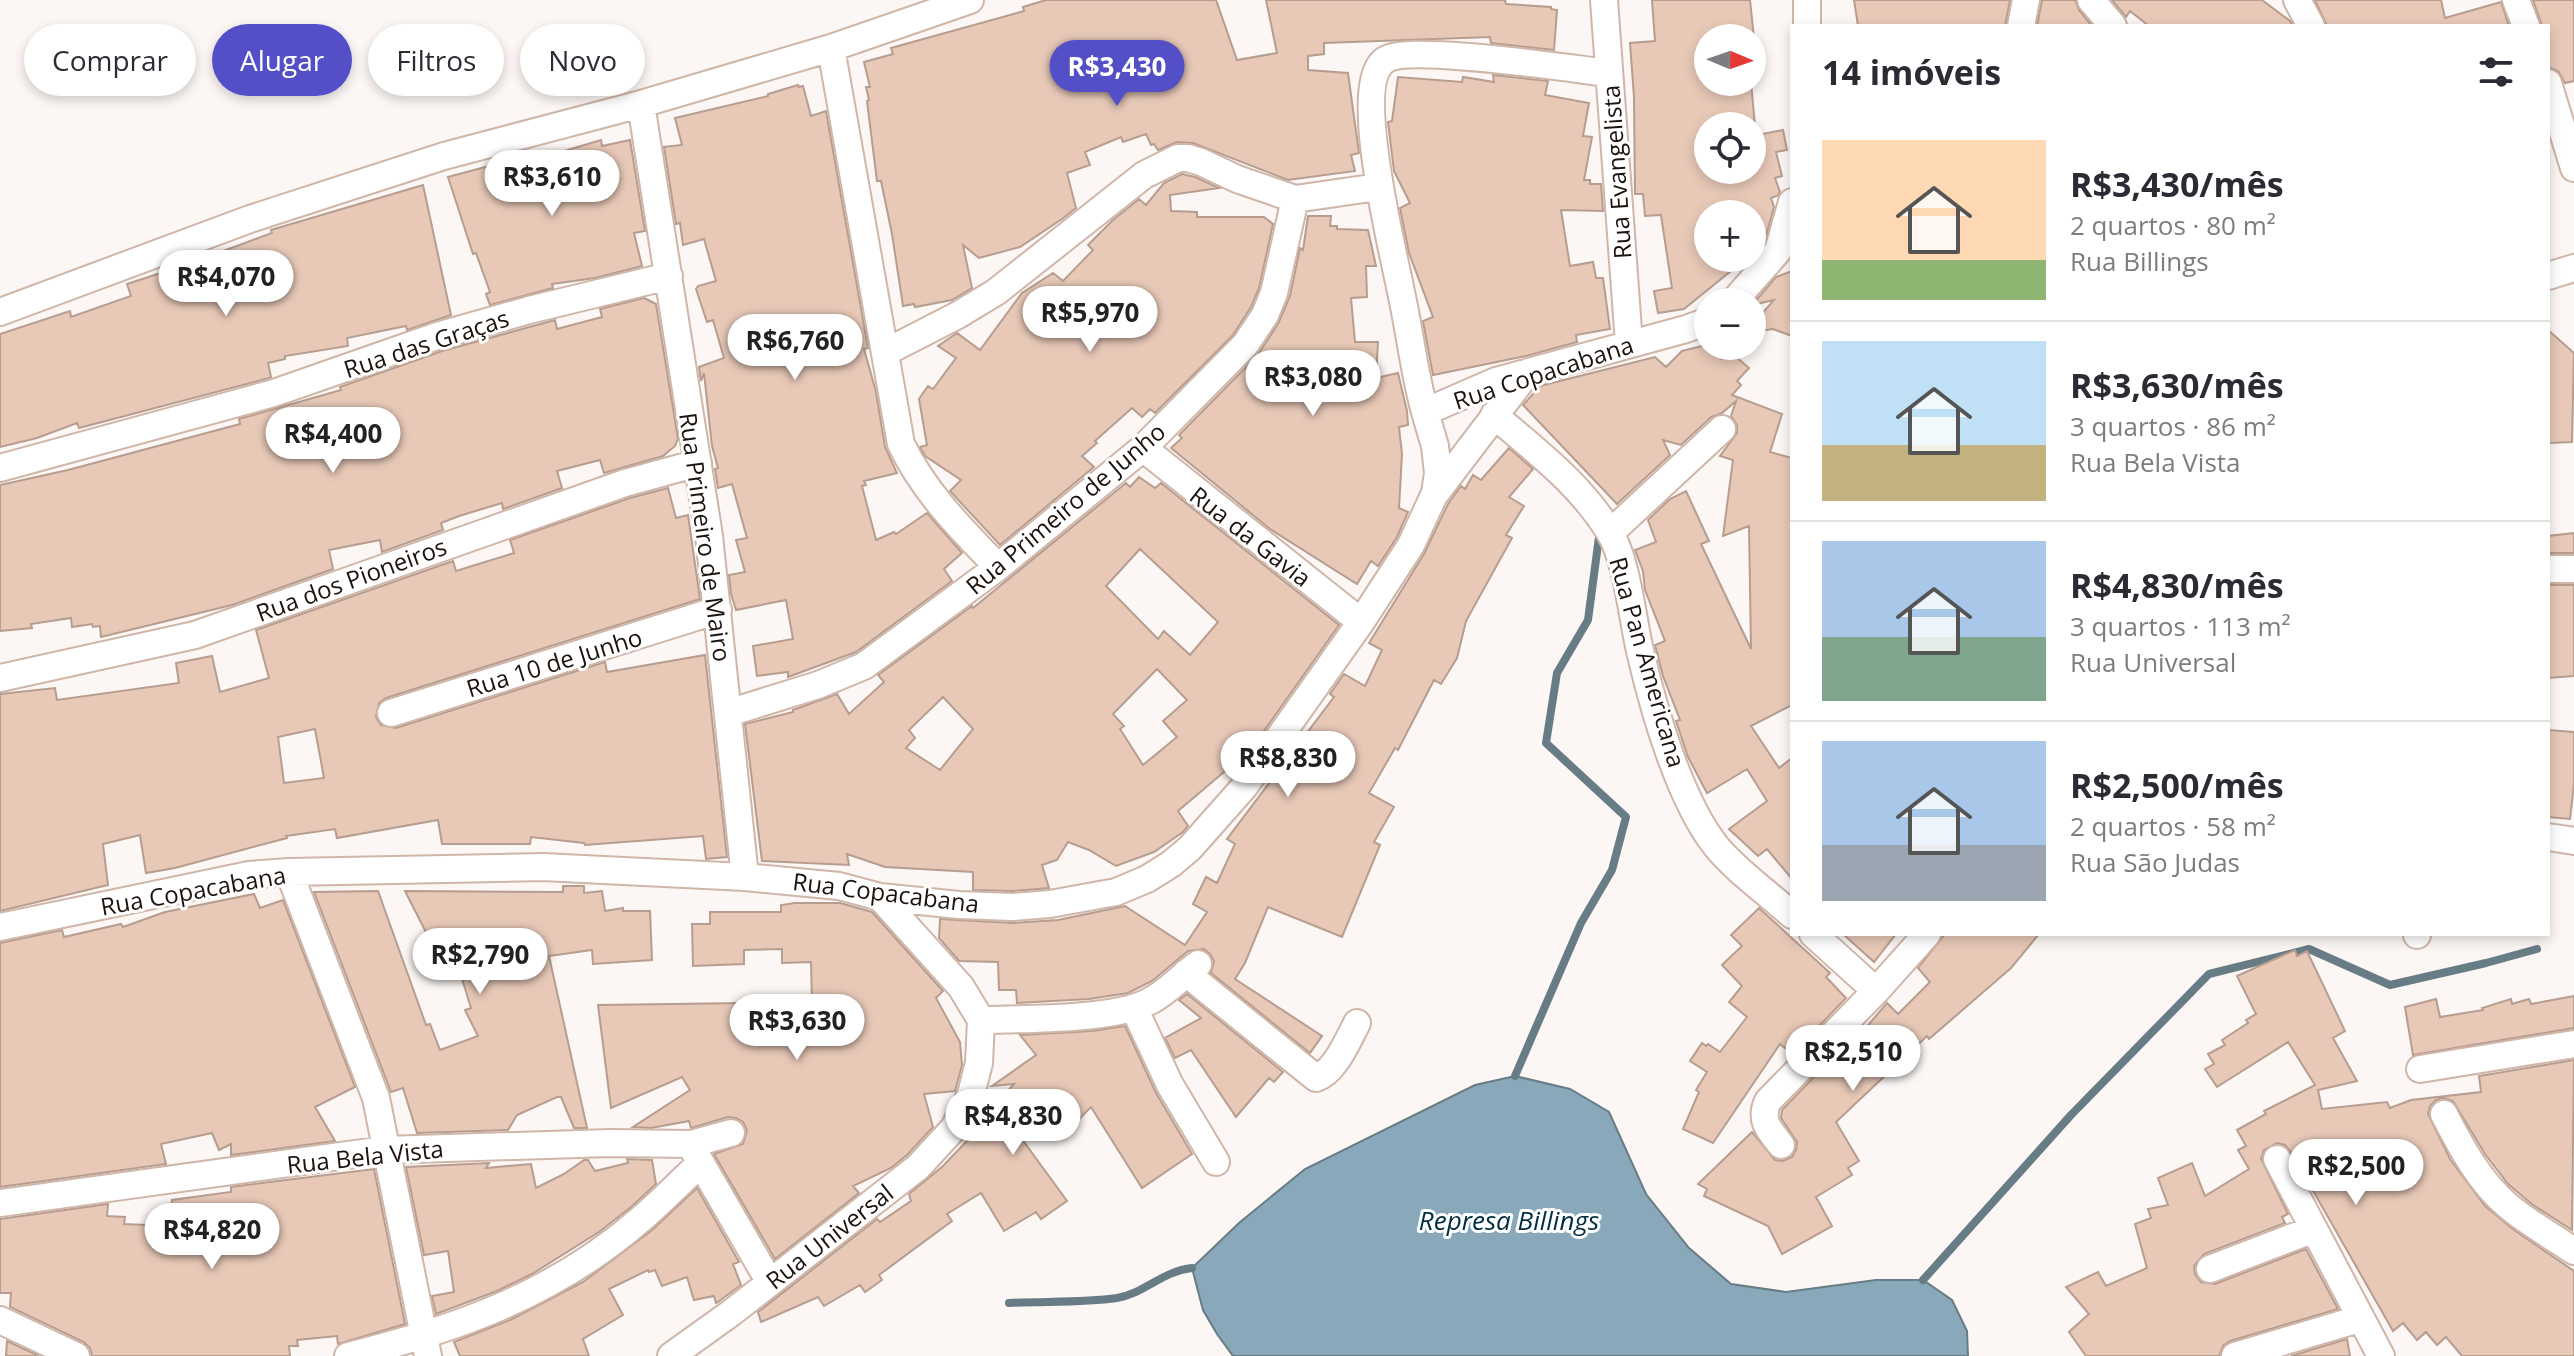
<!DOCTYPE html>
<html lang="pt">
<meta charset="utf-8">
<style>
body{margin:0;font-family:"Open Sans",sans-serif;background:#f2f2f3;color:#2b2b33;height:100vh;display:flex;flex-direction:column;font-size:30px;white-space:nowrap}
*{box-sizing:border-box;margin:0}
p{font-size:26px;color:#7c7c81}
.icon{flex:none;width:44px;height:44px;fill:none;stroke:currentColor;stroke-width:2;stroke-linecap:round;stroke-linejoin:round}
.map{position:relative;flex:1;overflow:hidden}
.drawer{position:absolute;left:1790px;top:24px;width:760px;height:912px;display:flex;flex-direction:column;background:#fff;border-radius:0px;box-shadow:0 4px 12px #0003}
.drawer>*{flex:none}
.hud{position:absolute;left:24px;top:24px;width:760px;height:72px;display:flex;gap:16px}
.needle{width:52px;rotate:92deg}
.tools{position:absolute;left:1694px;top:24px;display:grid;gap:16px}
.tools a{display:grid;place-items:center;width:72px;height:72px;border-radius:50%;background:#fff;box-shadow:0 4px 12px #0003;font-size:40px}
.price{position:absolute;translate:-50% -68px;padding:0 18px;border-radius:28px;background:#fff;color:#222;font-size:26px;line-height:52px;filter:drop-shadow(0 2px 4px #0008)}
.price::after{content:'';position:absolute;left:50%;top:48px;width:24px;height:18px;margin-left:-12px;background:inherit;clip-path:polygon(0 0,100% 0,50% 100%)}
.price.current{background:#534fc6;color:#fff}
ul{padding:0;list-style:none}
li{display:flex;align-items:center;gap:24px;height:200px;padding:0 32px}
li+li{border-top:2px solid #e1e1e2}
li span{display:grid;place-items:center;flex:none;width:224px;height:160px;border-radius:0px;color:#555}
li>.icon{margin-inline-start:auto}
span .icon{width:96px;height:96px;fill:#fffc;stroke-width:1}
li b{font-size:34px}
h2{display:flex;justify-content:space-between;align-items:center;height:96px;padding:0 32px;font-size:34px}
.tag{padding:0 28px;border-radius:36px;background:#fff;box-shadow:0 4px 12px #0003;font-size:28px;line-height:72px}
.tag.current{background:#534fc6;color:#fff}
.map>svg:first-child{display:block}
</style>
<div class="map">
<svg width="2574" height="1356" viewBox="0 0 2574 1356">
<rect width="100%" height="100%" fill="#fcf7f4"/>
<path fill="#89a9ba" stroke="#687c86" stroke-width="2" d="M1515 1076 1570 1089 1609 1112 1646 1194 1689 1248 1731 1284 1786 1292 1876 1280H1923L1952 1300 1967 1331 1968 1356H1233L1217 1334 1203 1310 1192 1268 1239 1223 1305 1169 1475 1085Z"/>
<g fill="none" stroke-linecap="round" stroke-linejoin="round">
<path stroke="#687c86" stroke-width="8" d="M1515 1076 1581 923 1612 870 1626 817 1546 743 1557 673 1588 620 1599 537
M1923 1280 2071 1115 2209 974 2309 949 2390 985 2486 963 2537 949
M1009 1303C1045 1301 1082 1303 1117 1298 1145 1293 1163 1271 1192 1268"/>
</g>
<path fill="#e8c9b8" stroke="#b69d8f" stroke-width="2" fill-rule="evenodd" d="M1046 0H1216L1237 60 1277 53 1266 0H1505L1506 4 1551 7V9L1557 10 1554 50 1491 43 1490 37 1324 43V54L1308 56V70L1348 73 1359 153 1351 155 1355 171 1288 180 1193 143 1177 142 1158 150 1154 144 1151 145 1146 134 1123 142 1121 137 1085 152 1090 165 1067 173 1076 208 1062 219 1020 247 979 258 963 245 972 288 952 300 915 307 914 304 903 306 892 234 881 181H877L867 101 869 100 866 87H870L864 62 893 54 891 48 1024 11 1023 7Z
M1652 0H1750L1754 38H1708V82H1751L1755 126H1708V170H1752V136L1783 130 1787 150 1776 152 1782 176 1775 178 1780 192 1777 196 1771 198 1774 207 1764 243 1752 254V214H1708V258H1747L1684 309 1658 313 1654 291 1672 288 1661 215 1645 216 1643 194H1635L1634 97 1630 43 1655 41Z
M1854 0H2010L2005 26H1858Z
M2042 0H2075L2079 10 2092 26H2037Z
M2112 0H2262L2290 21 2293 26H2149L2130 11 2126 17Z
M2315 0H2441L2445 18 2501 2 2509 26H2327Z
M2533 0H2574V81L2565 83 2558 71 2548 67V26H2542Z
M1493 75 1548 81 1545 95 1589 103 1583 136 1592 137 1584 180H1590V184H1601L1603 211 1561 210 1570 266 1593 262 1596 278H1603L1610 329 1576 335 1577 342 1526 356 1433 375 1423 321 1433 317 1409 253 1400 208 1410 203 1394 171 1388 122 1392 121 1398 77 1462 82 1463 77 1494 82Z
M798 85 799 87 803 86 811 116 826 111 868 348 864 349 876 392 885 447 897 473 864 481 866 485 862 486 876 540 894 532 896 534 927 513 962 553 944 569 952 581 856 652 788 677V672L757 676 753 646 793 639 786 600 736 610 731 594 729 575 745 572 736 540 747 538 732 484 718 488 715 469 718 468 712 446 704 373 701 381 699 367 724 358 713 320 707 322 696 289 698 286 716 281 704 239 683 245 680 223 676 224 664 147 682 145 675 118 768 96V94Z
M601 140 602 146 630 140 645 231 634 233 642 266 595 278 552 284 553 288 490 305 486 294 490 292 476 253 473 254 448 177 504 162 505 166 544 154V157Z
M1182 174 1195 177 1219 188 1170 195 1171 211 1197 212V217H1264L1273 224 1259 288 1251 307 1233 335 1155 413 1150 409 1142 417 1132 408 1095 441 1097 443 1082 456 1094 467 1000 545 950 491 961 480 925 456 920 447 927 445 919 399 928 386 933 389 956 358 938 346 957 333 980 350 1022 293 1053 273 1063 281 1093 250 1088 245 1113 220 1139 199 1146 205 1164 183Z
M423 185 451 315 407 330 406 326 347 338 348 346 285 356V359L268 363 271 377 269 378 79 428 77 423 37 438 0 447V334L70 311 71 317 131 296 127 284 173 269 172 265 202 254 204 258 272 233 271 230Z
M1308 216H1331L1330 226H1337V229L1368 230 1376 266H1366L1367 297 1351 298 1355 342H1378L1376 378 1398 373 1407 411 1408 425 1399 427 1402 454 1399 508 1408 512 1397 537 1378 566 1371 561 1357 584 1270 529 1171 448 1182 438 1179 435 1257 356 1278 324 1290 296 1300 248 1303 250Z
M1792 271V336L1773 329 1752 332V325L1774 300 1752 305 1776 277Z
M644 298 656 304 678 439 675 446 663 456 604 473 600 460 557 471 562 488 503 509 502 503 459 516 441 523 443 530 382 552 380 540 329 550 333 569 232 605 101 637 100 626 93 627 92 624 72 627 71 618 31 624 32 628 0 631V485L68 470 240 424 239 419 341 390 340 387 442 351 555 320 557 329 602 317 600 309Z
M2548 330 2574 353 2572 442 2548 443Z
M1706 345 1722 359 1729 351 1749 368 1737 381 1741 385 1732 395 1782 414 1770 452 1792 458V705L1751 726 1779 768 1792 758V879L1767 849 1758 856 1729 829 1767 801 1747 769 1707 793 1688 757 1676 721 1680 720 1663 676 1655 645 1665 641 1645 590 1643 571 1635 550 1656 542 1648 520 1670 499 1686 491 1709 541 1701 544 1751 649 1749 526 1723 536 1733 460 1720 456 1737 433V425L1731 416 1736 401 1722 413 1711 417 1681 445 1663 440 1670 455 1617 504 1523 405 1540 386 1655 357 1666 367 1682 351Z
M1509 448 1533 469 1509 497 1524 506 1506 535 1512 538 1466 621 1457 658 1441 684 1434 680 1398 750 1395 748 1391 755 1369 793 1394 807 1374 842 1380 845 1342 937 1268 907 1245 963 1235 979 1322 1036 1310 1053 1211 973 1214 961 1210 954 1204 949 1188 951 1152 981 1128 993 1089 999 1017 1003 1016 990H999L998 962 959 961 939 938 940 919 1013 923 1058 920 1125 906 1185 945 1207 912 1193 904 1206 877 1217 883 1235 844 1227 839 1334 697 1330 694 1344 674 1365 686 1382 650 1369 643 1424 554 1448 504 1461 486 1465 489 1473 475 1481 480Z
M1139 477 1155 488 1161 483 1339 625 1254 745 1234 769 1231 766 1178 811 1188 826 1183 832 1154 852 1116 866 1089 850 1068 842 1057 860 1042 865 1049 888 1013 891 973 890V872L885 867 847 854 849 865 762 861 745 724 793 712V710L837 694 849 714 884 682 878 675 972 606 973 608 1126 483 1130 487ZM1140 549 1218 622 1190 655 1164 631 1158 639 1106 586ZM1157 669 1187 700 1163 721 1177 737 1143 765 1120 729 1124 726 1113 714ZM943 697 973 729 940 770 906 748 915 738 909 730Z
M668 488 676 518 688 515 700 599 386 698 379 703 376 717 381 725 396 728 605 662 607 672 705 655 727 857 706 859 703 836 585 845 584 843 531 837 530 844H442L438 820 337 838 335 829 286 836 287 838 175 868 146 873 140 835 103 844 108 885 0 911V694L55 688 57 700 179 683 176 663 212 656 220 692 269 678 256 630 453 561 456 571 514 553 510 540 630 498ZM315 729 324 778 284 783 278 737Z
M2574 533V553H2548V536Z
M2548 585H2574V676L2548 678Z
M2548 730 2574 732V784L2570 819 2548 817Z
M563 886H584V893L602 891 605 911 623 908V911H650L652 960 593 964 592 950 549 956 587 1128H574L561 1097H557L517 1115 508 1130 417 1133 403 1088 391 1092 314 892 378 891 426 1025 430 1024 440 1050 478 1036 465 1010 471 1008 452 946 436 952 405 891 563 892Z
M254 894 260 908 283 900 355 1087 315 1107 335 1141 231 1155V1144L219 1150 212 1133 161 1144 166 1164 0 1187V943L62 930 64 937 121 924 123 927 165 912Z
M795 903H840L872 912 943 991 936 998 960 1042 962 1065 955 1091 924 1094 933 1127 907 1155 891 1168 853 1186 859 1193 775 1259 714 1154 743 1144 747 1130 743 1122 736 1118 728 1117 691 1128 689 1121 651 1128 633 1127 690 1090 682 1077 611 1108 598 1005 812 1002 811 962 782 963V949L744 950V964L693 966 692 924H710V912H781V905Z
M1759 908 1830 973 1826 977 1846 998 1792 1054 1780 1044 1713 1143 1683 1129 1699 1092 1696 1090 1707 1072 1690 1061 1702 1043 1706 1046 1708 1044 1720 1052 1747 1017 1729 1002 1742 986 1722 965 1742 946 1731 935Z
M1843 934H1896L1874 962Z
M1945 934H2039L2011 968 1929 1039 1927 1036 1836 1122 1859 1161 1848 1168 1852 1175 1816 1197 1832 1226 1782 1254 1768 1226 1704 1196 1707 1189 1698 1184 1752 1132 1775 1160 1783 1161 1792 1157 1796 1150 1797 1142 1781 1118 1782 1110 1848 1042 1851 1045 1887 1003 1898 1014 1930 982 1918 968Z
M2295 950 2297 956 2307 951 2345 1031 2333 1038 2357 1081 2318 1090 2322 1109 2387 1102 2390 1108 2411 1100 2481 1092 2479 1076 2574 1060 2572 1230 2533 1205 2508 1184 2485 1154 2453 1101 2444 1098 2436 1100 2430 1106 2428 1114 2450 1159 2485 1206 2514 1230 2574 1271V1356H2462L2446 1337 2437 1345 2426 1332 2417 1340 2403 1323 2393 1331 2291 1152 2285 1145 2277 1143 2264 1150 2261 1159 2288 1214 2282 1217 2285 1223 2204 1254 2194 1266 2195 1274 2201 1282 2215 1284 2306 1249 2338 1309 2230 1341 2223 1346 2219 1356H2086L2069 1332 2089 1314 2066 1287 2098 1272 2106 1286 2147 1268 2135 1224 2151 1218 2148 1209 2168 1205 2158 1178 2192 1163 2205 1196 2249 1169 2238 1150 2246 1146 2237 1130 2266 1114 2264 1111 2315 1085 2288 1042 2217 1087 2205 1069 2214 1064 2208 1054 2225 1045 2222 1040 2248 1023 2246 1020 2256 1014 2237 976Z
M1187 994 1283 1072 1274 1082 1269 1078 1236 1117 1191 1050 1175 1058 1165 1038 1201 1018 1179 1000Z
M2574 996V1028L2413 1055 2405 1007 2436 999 2440 1017 2483 1010 2482 1008 2511 999 2512 1004 2529 999 2531 1004Z
M1125 1026 1156 1093 1192 1154 1142 1188 1091 1107 1076 1122 1050 1096 1011 1124 1067 1201 1041 1219 1036 1212 1004 1231 981 1193 947 1214 952 1221 879 1275 882 1280 865 1292 860 1285 824 1306 818 1297 761 1322 758 1312 877 1219 880 1222 911 1201 909 1194 943 1166 986 1121 984 1118 1014 1084 992 1086 1036 1055 1020 1035 1092 1031Z
M627 1159 652 1160 656 1184 631 1207 599 1232 532 1274 497 1291 436 1314 432 1296 454 1292 448 1251 424 1255 406 1167 489 1163 486 1168 531 1164 536 1188 564 1174 584 1160H588L595 1171 628 1163Z
M374 1169 405 1324 338 1344 337 1336 297 1340 298 1346H289L290 1356H92L90 1348 84 1342 10 1307 11 1293H0V1219L108 1204 107 1216 125 1217 124 1224 171 1226 172 1200 231 1192V1187Z
M697 1188 739 1262 733 1264 741 1285 718 1302 716 1303 714 1296 694 1300 687 1277 662 1286 655 1270 649 1272 648 1270 609 1289 623 1315 583 1339 589 1356H460L454 1342 510 1320 583 1282 651 1231Z
M2347 1339 2350 1356H2291Z
M7 1341 39 1356H6Z"/>
<g fill="none" stroke-linecap="round" stroke-linejoin="round">
<defs>
<path id="minor" d="M1604 0 1629 344
M1807 0V26
M2091 0 2113 26
M2297 0 2311 26
M2516 0 2526 26
M2021 26 2026 0
M831 48 901 444C924 492 961 529 998 567
M2548 83 2574 168
M641 104 709 536 745 877
M2548 276 2574 268
M1733 302 1778 251 1792 202
M0 312 250 219 444 156 641 104 831 48 970 0
M886 352 958 315 996 292 1144 175 1178 158H1188L1201 162 1237 179 1295 199 1378 187
M1425 412C1414 373 1410 332 1401 292 1394 254 1350 84 1385 60 1408 44 1573 69 1609 73
M1494 415C1536 451 1580 484 1609 531 1628 562 1632 619 1641 655 1654 711 1680 801 1716 846 1734 869 1769 894 1792 915
M1143 448 1361 622
M0 468 274 393 437 336 529 310 669 276
M1436 493 1528 372
M1610 533 1722 429
M2548 569H2574
M0 678 195 635 625 483 698 463
M391 713 718 610
M728 713 818 685 864 666 998 567 1143 448 1245 345 1265 315 1274 293 1295 199
M2548 837 2574 841
M289 872 376 1098 428 1356
M0 927 249 875 289 872 543 867 745 877 839 886 880 897 959 905 1013 907 1050 904 1116 892 1147 879 1171 864 1190 848 1244 787 1361 622 1411 545 1435 493 1438 473 1435 446 1425 412 1496 381 1686 329 1708 321
M1813 934 1876 991
M2417 935V934
M1186 973 1316 1078C1335 1072 1348 1040 1357 1023
M1134 1008 1170 1085 1216 1162
M981 1020C1022 1019 1113 1020 1148 1002 1167 993 1181 976 1198 964
M2420 1069 2574 1044
M2444 1114C2461 1147 2479 1181 2507 1205 2528 1223 2552 1236 2574 1251
M1781 1145C1769 1130 1759 1120 1768 1101L1876 991 1927 934
M694 1151 769 1281
M2277 1159 2381 1356
M0 1203 384 1150 611 1143 691 1144 731 1133
M2210 1269 2314 1229
M0 1320 76 1356
M348 1356C457 1329 555 1294 641 1219 661 1202 680 1182 700 1164
M671 1356 731 1313 918 1167 954 1128 971 1094 979 1063 981 1020 961 987 880 897
M2235 1356 2359 1319"/>
</defs>
<use href="#minor" stroke="#cfb6a8" stroke-width="30"/>
<use href="#minor" stroke="#fff" stroke-width="26"/>
</g>
<g text-anchor="middle" dominant-baseline="central" stroke-width="6" stroke-linejoin="round" paint-order="stroke">
<g font-size="24" fill="#1c130e" stroke="#fff">
<text transform="translate(1616 172) rotate(-94)">Rua Evangelista</text>
<text transform="translate(426 343) rotate(-18)">Rua das Graças</text>
<text transform="translate(1543 372) rotate(-18)">Rua Copacabana</text>
<text transform="translate(1065 508) rotate(-40)">Rua Primeiro de Junho</text>
<text transform="translate(1251 536) rotate(38)">Rua da Gavia</text>
<text transform="translate(706 537) rotate(82)">Rua Primeiro de Mairo</text>
<text transform="translate(351 579) rotate(-20)">Rua dos Pioneiros</text>
<text transform="translate(554 662) rotate(-17)">Rua 10 de Junho</text>
<text transform="translate(1648 662) rotate(74)">Rua Pan Americana</text>
<text transform="translate(193 890) rotate(-10)">Rua Copacabana</text>
<text transform="translate(886 892) rotate(7)">Rua Copacabana</text>
<text transform="translate(365 1156) rotate(-6)">Rua Bela Vista</text>
<text transform="translate(829 1236) rotate(-38)">Rua Universal</text>
</g>
<g font-size="26" font-style="italic" fill="#002d40" stroke="#fff">
<text x="1509" y="1220">Represa Billings</text>
</g>
</g>
</svg>
<div class="tools">
<a><svg class="needle" viewBox="-14 -14 28 28"><path d="M0-13l5 13h-10z" fill="#e53935"/><path d="M0 13l5-13h-10z" fill="#7c7c81"/></svg></a>
<a><svg class="icon" aria-label="locate" viewBox="0 0 24 24"><circle cx="12" cy="12" r="6"/><path d="M12 2v4M12 18v4M2 12h4M18 12h4"/></svg></a>
<a>+</a>
<a>−</a>
</div>
<b class="price current" style="left:1117px;top:108px">R$3,430</b>
<b class="price" style="left:552px;top:218px">R$3,610</b>
<b class="price" style="left:226px;top:318px">R$4,070</b>
<b class="price" style="left:1090px;top:354px">R$5,970</b>
<b class="price" style="left:795px;top:382px">R$6,760</b>
<b class="price" style="left:1313px;top:418px">R$3,080</b>
<b class="price" style="left:333px;top:475px">R$4,400</b>
<b class="price" style="left:1288px;top:799px">R$8,830</b>
<b class="price" style="left:480px;top:996px">R$2,790</b>
<b class="price" style="left:797px;top:1062px">R$3,630</b>
<b class="price" style="left:1853px;top:1093px">R$2,510</b>
<b class="price" style="left:1013px;top:1157px">R$4,830</b>
<b class="price" style="left:2356px;top:1207px">R$2,500</b>
<b class="price" style="left:212px;top:1271px">R$4,820</b>
<div class="hud">
<a class="tag">Comprar</a>
<a class="tag current">Alugar</a>
<a class="tag">Filtros</a>
<a class="tag">Novo</a>
</div>
<section class="drawer">
<h2>14 imóveis<svg class="icon" aria-label="filters" viewBox="0 0 24 24"><path d="M4 7h16M4 17h16"/><circle cx="9" cy="7" r="2"/><circle cx="15" cy="17" r="2"/></svg></h2>
<ul>
<li><span style="background:linear-gradient(#ffd9b3 75%,#8fb573 0)"><svg class="icon" aria-label="home" viewBox="0 0 24 24"><path d="M3 11l9-7 9 7M6 9v11h12V9"/></svg></span><div><b>R$3,430/mês</b><p>2 quartos · 80 m²</p><p>Rua Billings</p></div></li>
<li><span style="background:linear-gradient(#bfe0f5 65%,#c2b280 0)"><svg class="icon" aria-label="home" viewBox="0 0 24 24"><path d="M3 11l9-7 9 7M6 9v11h12V9"/></svg></span><div><b>R$3,630/mês</b><p>3 quartos · 86 m²</p><p>Rua Bela Vista</p></div></li>
<li><span style="background:linear-gradient(#a9c7e8 60%,#7fa58c 0)"><svg class="icon" aria-label="home" viewBox="0 0 24 24"><path d="M3 11l9-7 9 7M6 9v11h12V9"/></svg></span><div><b>R$4,830/mês</b><p>3 quartos · 113 m²</p><p>Rua Universal</p></div></li>
<li><span style="background:linear-gradient(#a9c7e8 65%,#9aa5b1 0)"><svg class="icon" aria-label="home" viewBox="0 0 24 24"><path d="M3 11l9-7 9 7M6 9v11h12V9"/></svg></span><div><b>R$2,500/mês</b><p>2 quartos · 58 m²</p><p>Rua São Judas</p></div></li>
</ul>
</section>
</div>
